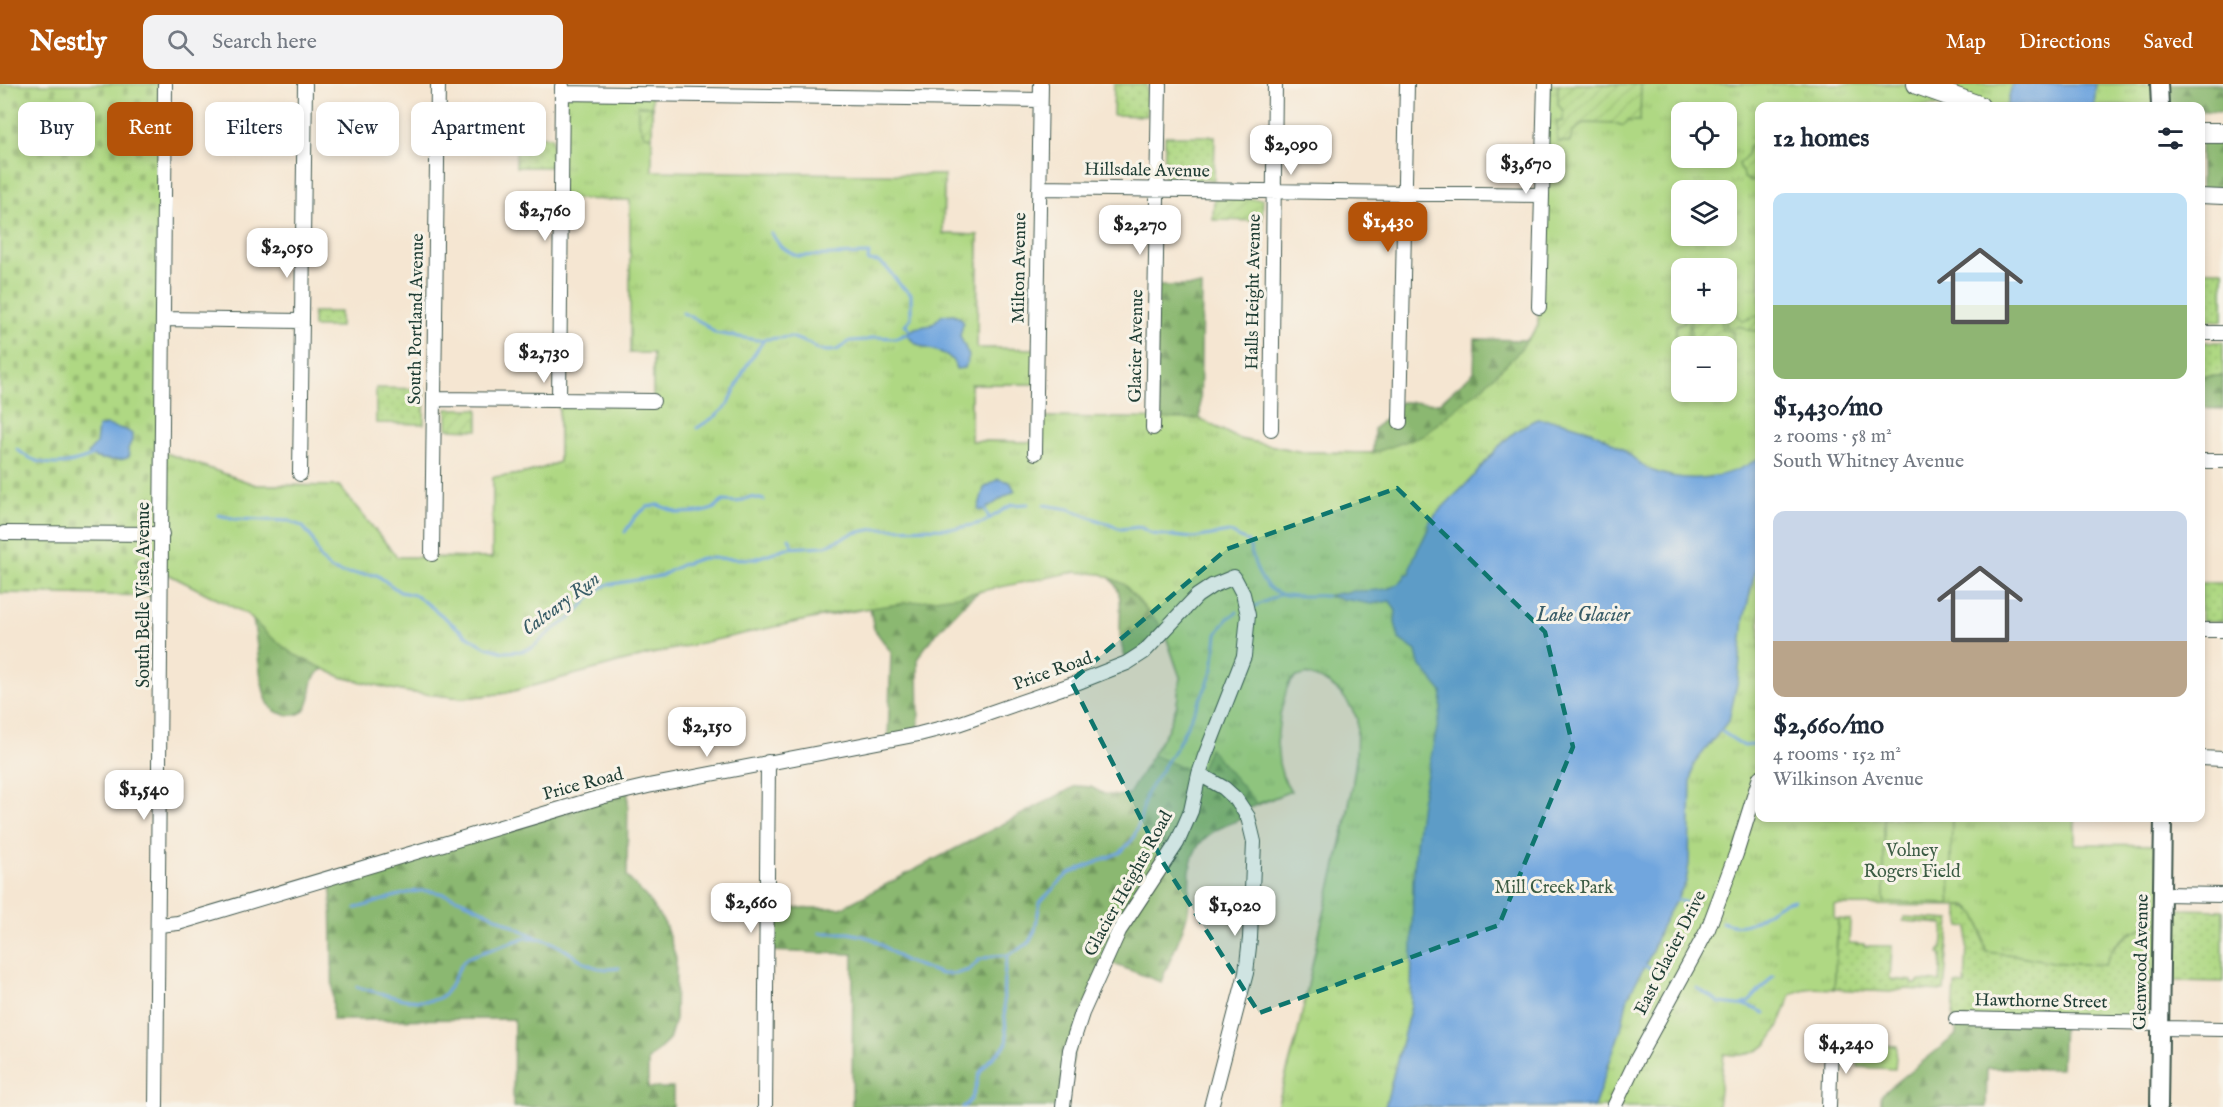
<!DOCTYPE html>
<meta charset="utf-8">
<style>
body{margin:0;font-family:"IM FELL English",serif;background:#f2f2f3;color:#1f2937;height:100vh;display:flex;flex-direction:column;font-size:22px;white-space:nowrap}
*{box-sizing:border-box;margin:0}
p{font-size:20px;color:#747a83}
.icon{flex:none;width:33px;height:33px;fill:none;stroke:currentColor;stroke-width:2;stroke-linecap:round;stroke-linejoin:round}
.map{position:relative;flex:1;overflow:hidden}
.side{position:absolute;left:1755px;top:18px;width:450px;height:720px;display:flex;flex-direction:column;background:#fff;border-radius:12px;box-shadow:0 3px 9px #0003}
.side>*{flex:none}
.hud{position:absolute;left:18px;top:18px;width:570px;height:54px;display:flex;gap:12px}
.tools{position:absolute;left:1671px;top:18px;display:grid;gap:12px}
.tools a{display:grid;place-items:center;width:66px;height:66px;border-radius:12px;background:#fff;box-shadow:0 3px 9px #0003;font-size:30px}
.price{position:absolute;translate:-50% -51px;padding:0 14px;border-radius:12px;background:#fff;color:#222;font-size:20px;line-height:39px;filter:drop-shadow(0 2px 3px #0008)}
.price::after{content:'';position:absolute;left:50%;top:36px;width:18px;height:14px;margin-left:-9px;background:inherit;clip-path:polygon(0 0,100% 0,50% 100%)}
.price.current{background:#b45309;color:#fff}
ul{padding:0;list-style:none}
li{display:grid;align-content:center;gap:12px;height:318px;padding:0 18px}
li span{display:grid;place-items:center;height:186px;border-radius:12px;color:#555}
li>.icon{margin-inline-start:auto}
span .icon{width:108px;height:108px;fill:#fffc;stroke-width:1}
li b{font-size:26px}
h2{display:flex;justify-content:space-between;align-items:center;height:72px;padding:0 18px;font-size:26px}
.tag{padding:0 21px;border-radius:12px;background:#fff;box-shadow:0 3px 9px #0003;font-size:21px;line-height:54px}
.tag.current{background:#b45309;color:#fff}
header{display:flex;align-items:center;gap:36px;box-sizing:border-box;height:84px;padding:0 30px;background:#b45309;color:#fff}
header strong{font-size:28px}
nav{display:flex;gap:33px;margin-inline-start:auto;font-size:21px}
.search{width:420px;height:54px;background:#f2f2f3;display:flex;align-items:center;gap:15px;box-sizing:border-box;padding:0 21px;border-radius:12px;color:#747a83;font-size:22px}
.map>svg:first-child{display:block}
</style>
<header>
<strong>Nestly</strong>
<div class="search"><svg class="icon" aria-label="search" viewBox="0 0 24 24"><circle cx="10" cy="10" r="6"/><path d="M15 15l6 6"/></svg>Search here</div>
<nav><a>Map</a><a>Directions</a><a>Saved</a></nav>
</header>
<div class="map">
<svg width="2223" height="1023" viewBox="0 0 2223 1023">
<defs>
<pattern id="grass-dots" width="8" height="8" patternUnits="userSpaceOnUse" patternTransform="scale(1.5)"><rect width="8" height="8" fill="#afd883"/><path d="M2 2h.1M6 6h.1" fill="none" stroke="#96ba72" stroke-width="1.8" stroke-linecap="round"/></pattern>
<pattern id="forest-firs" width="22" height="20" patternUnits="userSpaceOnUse" patternTransform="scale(1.5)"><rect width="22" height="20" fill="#8bb871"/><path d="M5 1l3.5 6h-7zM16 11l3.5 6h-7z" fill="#71975e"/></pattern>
<pattern id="cemetery-stones" width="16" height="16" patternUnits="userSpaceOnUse" patternTransform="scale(1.5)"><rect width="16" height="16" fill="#afd883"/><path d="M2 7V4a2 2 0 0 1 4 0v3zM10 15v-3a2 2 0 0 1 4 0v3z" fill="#96ba72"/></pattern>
<pattern id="park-tufts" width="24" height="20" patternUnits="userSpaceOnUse" patternTransform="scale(1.5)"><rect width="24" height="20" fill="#afd883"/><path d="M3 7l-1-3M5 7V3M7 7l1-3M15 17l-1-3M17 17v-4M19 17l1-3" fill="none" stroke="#96ba72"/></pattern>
<pattern id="garden-furrows" width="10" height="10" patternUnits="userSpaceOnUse" patternTransform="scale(1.5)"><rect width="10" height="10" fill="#afd883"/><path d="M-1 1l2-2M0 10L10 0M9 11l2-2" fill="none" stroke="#96ba72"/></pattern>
</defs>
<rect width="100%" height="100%" fill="#f7f3e8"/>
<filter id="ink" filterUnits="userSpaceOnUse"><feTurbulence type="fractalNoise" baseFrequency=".0167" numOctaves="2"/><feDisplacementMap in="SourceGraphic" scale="12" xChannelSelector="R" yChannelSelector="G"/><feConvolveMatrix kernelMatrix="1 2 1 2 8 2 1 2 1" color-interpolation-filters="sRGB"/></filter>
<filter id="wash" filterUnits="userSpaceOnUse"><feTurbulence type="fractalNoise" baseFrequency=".008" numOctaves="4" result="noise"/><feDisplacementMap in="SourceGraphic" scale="24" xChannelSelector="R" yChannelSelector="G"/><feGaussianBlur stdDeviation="1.35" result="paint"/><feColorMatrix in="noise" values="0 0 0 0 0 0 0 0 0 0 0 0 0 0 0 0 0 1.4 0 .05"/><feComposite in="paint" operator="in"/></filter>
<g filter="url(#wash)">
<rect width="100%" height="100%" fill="#f5e6d2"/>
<path fill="url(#grass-dots)" stroke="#678a5c" stroke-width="1.5" d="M1114 0H1147V32L1113 31Z
M516 52 552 53V83H516Z
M1165 52H1215L1214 96 1164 95Z
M2201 186H2223V237L2201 236Z
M313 228H340V243H313Z
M2200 258H2223V293L2201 292Z
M376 304 425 305 424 340 376 339Z
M2201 499H2223V537H2201Z
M1957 822C1979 822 1980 837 1983 856L2108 870C2122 850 2139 844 2162 837L2161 939 1953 935 1955 900 1965 901 1968 843 1961 842Z
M2175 825 2223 826V898L2174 897Z
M1904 833 1950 836 1944 907 1905 905 1890 908 1834 905 1838 835 1850 836 1849 859 1864 860V862H1892L1890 895 1912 897V900H1917L1918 897 1940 898 1942 871 1939 870 1940 866H1942L1944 840 1903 837Z"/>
<path fill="url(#forest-firs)" stroke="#557a52" stroke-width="1.5" d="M2096 0H2223V28L2201 27 2200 22H2094Z
M2201 49H2223V113L2201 112Z
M944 91 943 150 978 151 977 264 1037 265 1036 300H971V357L1035 358 1036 333 1153 335 1155 202H1202L1200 335 1239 355 1302 368 1373 369 1374 345 1401 318 1439 319 1474 288 1475 255 1527 256 1538 242 1539 225 1682 230 1674 306 1760 374 1399 592 1277 1023C1284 1000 1291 976 1297 953 1306 918 1311 881 1320 846 1331 799 1344 752 1352 704 1355 682 1359 659 1357 636 1356 628 1349 619 1344 613 1337 605 1328 599 1318 594 1277 573 1275 654 1278 678 1280 689 1285 698 1291 707L1245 726 1248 733C1221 742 1193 752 1190 786 1189 800 1190 815 1188 828 1183 849 1169 877 1161 898L1106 877 1082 929 1063 1023H852L853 870 767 867V824H841L1076 702 1091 703 1104 710 1117 712 1129 710 1168 645 1177 621 1180 593 1164 547 1127 579C1125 572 1122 565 1121 557 1117 536 1127 512 1111 495 1095 478 1034 496 1013 500 1003 502 990 503 981 507 968 512 925 561 918 574L919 650 888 656 891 568 874 545 870 524 763 544 647 571 506 609 463 614 406 608 341 593 325 585C306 592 315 609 306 624 303 629 296 631 290 631 283 631 274 628 270 622 259 608 258 556 253 536L247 530 162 487 163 368 256 401 339 402 397 473 493 474V393C517 392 537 388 559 378V316L653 317V269H630Z
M2201 292H2223V325L2201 324Z
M628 707 627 793 647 814 665 840 676 874 675 936 669 956 648 976V1004H673V1023H513L514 935 333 936 331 793Z
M1956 935 2063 937 2061 985 1987 984 1986 1023H1881V1011L1956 951Z"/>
<path fill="url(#cemetery-stones)" stroke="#678a5c" stroke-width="1.5" d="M0 0H165L162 512 0 509Z"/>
<path fill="url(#park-tufts)" stroke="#678a5c" stroke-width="1.5" fill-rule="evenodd" d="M1545 0H2159L2160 22H1760V734H2075V760L2163 761 2162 837C2137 845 2113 852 2105 881L2057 879 2015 871 1986 868C1982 852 1982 833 1968 822L1834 821V835H1838L1834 905C1820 904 1801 902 1790 912 1777 948 1770 977 1724 970L1718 1023H1277L1297 953 1319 850 1345 746 1356 680 1357 634 1350 622 1342 610 1329 599 1307 590 1293 594 1288 600 1280 631 1277 658 1279 679 1283 694 1291 707 1257 720 1209 664 1199 690 1152 671 1168 645 1177 621 1180 593 1164 546 1124 500 1102 490 1074 488 956 512 842 528 647 571 506 609 463 614 406 608 341 593 293 570 266 549 247 530 162 487 163 368 256 401 339 402 397 473 492 474 493 393C517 392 537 388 559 378V316L653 317V269H630V116L561 115 562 9 652 10V87L944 91 943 150 978 151 977 264 1037 265 1036 300H971V357L1035 358 1036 333 1200 335 1239 355 1302 368 1373 369 1422 352 1479 306 1515 272 1538 242ZM1682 28H1726V74H1682ZM1682 106H1726V152H1682ZM1682 184H1726V230H1682ZM1682 262H1726V308H1682Z"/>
<path fill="url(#garden-furrows)" stroke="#678a5c" stroke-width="1.5" d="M1558 0H1641L1640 37H1628L1623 42 1618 40 1584 39 1573 48 1570 58H1557V38L1563 37V27L1558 20Z
M638 22H652V52L644 51 638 36Z
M1755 59H1759V95L1751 97 1744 94 1739 80 1747 71 1749 62Z
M1214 114 1263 115 1262 137 1213 136Z
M1727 218 1738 223 1737 231 1743 237 1759 231V247L1747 246 1743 243H1726Z
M1683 230H1688V262H1682V308H1689L1674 306 1676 241 1684 238Z
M1691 230H1722V246L1733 247 1732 278H1727L1726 262H1691Z
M447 325H478V346L447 345Z"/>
<path fill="#afd883" stroke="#678a5c" stroke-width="1.5" d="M1884 734H1952L1950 820 1884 818Z
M1860 960 1897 962 1895 985 1858 983Z"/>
<path fill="#71a6de" stroke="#487289" stroke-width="1.5" d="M2012 0H2096L2094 22H2007Z
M954 230 962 235 963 240 960 252 969 272 965 284 956 285C951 260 920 272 907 250L915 244 931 241 942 231Z
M1537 335C1567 336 1595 346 1619 363 1631 370 1640 382 1653 387 1688 400 1729 395 1759 374V479L1754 492 1744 535 1738 596 1729 636 1694 680 1691 699 1689 780 1686 798 1661 843 1651 870 1628 913 1621 945 1594 1023H1385L1411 922 1413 797 1417 750 1421 718 1441 626 1442 608 1419 580 1416 567 1399 555 1395 538 1396 527 1390 517 1371 520 1326 512C1335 510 1345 508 1355 507 1374 506 1398 509 1406 490H1410C1411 471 1423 460 1429 442L1427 441C1439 425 1455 412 1469 397 1491 373 1506 348 1537 335Z
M106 341 126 346 132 350V356L128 365 129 373C121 378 98 376 89 371L88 369 96 360 98 343Z
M998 395 1010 398 1015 407C1003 412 991 424 980 427L978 425 984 404Z"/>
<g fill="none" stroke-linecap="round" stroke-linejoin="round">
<path stroke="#71a6de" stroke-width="3" d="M771 149 781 163 797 172 869 170 868 177 878 178 886 183 901 202 911 210V234L905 241 910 246
M683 229 703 239 715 249 756 256 791 253 810 260 818 266 829 267 837 266 850 257 867 256 875 253 895 254 907 250
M697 344 716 332 728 321 745 284 764 256
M17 365C39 385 65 383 91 372
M1044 421 1069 425 1121 445 1140 443 1152 450 1194 454 1229 448 1248 458C1252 468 1254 480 1259 490 1273 520 1300 510 1327 512
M985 425 989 434
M218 431 236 435 290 437 303 443 312 454 320 474 330 485 342 489 377 491 400 508 415 511 429 521 466 551 486 563 504 568 522 567 532 564 550 548 571 534 595 508 606 501 661 492 681 481 702 474 754 475 786 464 825 462 854 449 875 445 957 444 973 441 984 438 1011 421 1028 420
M625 448 635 433 647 423 658 421 679 429 703 428 713 425 723 417 737 418 751 413 764 416
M789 454 793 463
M1251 524 1279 511
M1721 647 1744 662 1760 660
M1676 815 1695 823
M356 824C377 820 397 809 419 807 453 804 505 840 536 853
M1722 838C1755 852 1765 820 1794 816
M820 849H849L863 852 873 855 905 877 942 890H955L969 886 979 876 992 872 1008 871 1028 860 1035 846 1040 818 1068 790 1121 768 1133 755 1140 737 1146 710 1177 662 1207 601 1213 585 1217 550 1227 535 1237 528
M1644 882 1666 889
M357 903C378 908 412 921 433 916 453 912 453 887 466 875 470 872 520 855 526 854 553 851 570 872 592 882 601 886 610 885 619 884
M1697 904 1720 919 1748 922 1765 929
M1742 921 1749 918 1773 892
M963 1023C977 1014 974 1002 980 989 987 976 999 970 1007 959 1005 930 1000 899 1008 871"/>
</g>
</g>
<g filter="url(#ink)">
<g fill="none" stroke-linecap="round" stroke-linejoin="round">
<defs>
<path id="minor" d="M562 9 1040 16
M1039 104 1542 111
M2200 112 2223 113
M1539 223 1545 0
M164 235 302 237
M2200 249H2223
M434 315 653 317
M559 316 562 2
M1400 338 1407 0
M1153 344 1159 0
M1271 345 1275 0
M1035 369 1041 0
M2200 377H2223
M300 390 305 0
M4 449 162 450
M432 470 438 0
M2200 546H2223
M2200 674 2223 675
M1199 690 1224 704 1236 715 1248 733 1254 758 1250 854 1246 889 1211 1023
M2162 810 2223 811
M159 841 178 839 601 713 648 702 919 650 958 640 1076 599 1127 579 1144 568 1197 512 1212 502 1234 493 1243 510 1248 531 1244 572 1205 672 1199 690 1191 727 1177 759 1119 847 1082 929 1070 966 1063 1023
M1956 935 2161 939
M2161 944 2223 945
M156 1023 165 0
M765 1023 768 678
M1614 1023 1636 977 1708 845 1736 770 1760 693
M1829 1023 1831 958"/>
<path id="major" d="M2159 0 2160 22
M2159 1023 2163 734"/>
<path id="highway" d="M1917 0 1979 22
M2200 49H2223"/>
</defs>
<use href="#minor" stroke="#3f564c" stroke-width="16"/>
<use href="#major" stroke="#3f564c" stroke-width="20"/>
<use href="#highway" stroke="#3f564c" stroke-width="22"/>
<use href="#minor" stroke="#fff" stroke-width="14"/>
<use href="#major" stroke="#fff" stroke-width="16"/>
<use href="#highway" stroke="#fff" stroke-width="20"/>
</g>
</g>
<path fill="#0f766e" fill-opacity="0.2" stroke="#0f766e" stroke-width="4.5" stroke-dasharray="12 8" stroke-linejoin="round" d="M1397 404 1545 548 1573 663 1499 841 1259 929 1164 780 1071 597 1227 465Z"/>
<g text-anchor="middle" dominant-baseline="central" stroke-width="6" stroke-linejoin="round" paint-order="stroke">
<g font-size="18" fill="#1f3d34" stroke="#f7f3e8">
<text transform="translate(1147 87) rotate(1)">Hillsdale Avenue</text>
<text transform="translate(1020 184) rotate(-89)">Milton Avenue</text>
<text transform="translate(1254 208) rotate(-89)">Halls Height Avenue</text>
<text transform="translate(417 235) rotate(-89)">South Portland Avenue</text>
<text transform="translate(1137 262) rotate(-89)">Glacier Avenue</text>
<text transform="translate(144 511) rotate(-90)">South Belle Vista Avenue</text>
<text transform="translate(1053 588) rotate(-20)">Price Road</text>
<text transform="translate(583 701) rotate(-15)">Price Road</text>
<text transform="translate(1129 800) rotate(-61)">Glacier Heights Road</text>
<text transform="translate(1671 869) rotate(-63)">East Glacier Drive</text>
<text transform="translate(2142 878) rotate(-89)">Glenwood Avenue</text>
<text transform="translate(2041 918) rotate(1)">Hawthorne Street</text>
</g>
<g font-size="18" fill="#3c5c44" stroke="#f7f3e8">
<text x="1912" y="767">Volney<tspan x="1912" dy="21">Rogers Field</tspan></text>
<text x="1554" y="804">Mill Creek Park</text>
</g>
<g font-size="20" font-style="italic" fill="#385c67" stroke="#f7f3e8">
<text transform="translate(561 520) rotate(-37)">Calvary Run</text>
<text x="1583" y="531">Lake Glacier</text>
</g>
</g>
</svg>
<div class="tools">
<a><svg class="icon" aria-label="locate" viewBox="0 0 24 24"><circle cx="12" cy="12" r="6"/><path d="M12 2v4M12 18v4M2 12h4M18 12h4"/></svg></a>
<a><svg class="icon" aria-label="layers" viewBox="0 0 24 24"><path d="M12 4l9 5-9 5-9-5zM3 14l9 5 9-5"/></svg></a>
<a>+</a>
<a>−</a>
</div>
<b class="price" style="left:1291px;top:92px">$2,090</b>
<b class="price" style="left:1526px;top:111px">$3,670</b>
<b class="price" style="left:545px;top:158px">$2,760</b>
<b class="price current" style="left:1388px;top:169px">$1,430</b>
<b class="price" style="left:1140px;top:172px">$2,270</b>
<b class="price" style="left:287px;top:195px">$2,050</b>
<b class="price" style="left:544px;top:300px">$2,730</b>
<b class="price" style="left:707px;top:674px">$2,150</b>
<b class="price" style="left:144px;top:737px">$1,540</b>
<b class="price" style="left:751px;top:850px">$2,660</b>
<b class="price" style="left:1235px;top:853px">$1,020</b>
<b class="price" style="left:1846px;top:991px">$4,240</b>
<div class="hud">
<a class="tag">Buy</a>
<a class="tag current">Rent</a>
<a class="tag">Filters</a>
<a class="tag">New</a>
<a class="tag">Apartment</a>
</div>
<section class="side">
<h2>12 homes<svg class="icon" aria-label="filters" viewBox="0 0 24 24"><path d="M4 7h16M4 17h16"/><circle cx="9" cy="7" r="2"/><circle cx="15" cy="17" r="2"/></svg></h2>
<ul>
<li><span style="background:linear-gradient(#bfe0f5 60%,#8fb573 0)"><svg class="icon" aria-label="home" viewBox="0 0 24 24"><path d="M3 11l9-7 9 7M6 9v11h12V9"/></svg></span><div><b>$1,430/mo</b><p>2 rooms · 58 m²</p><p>South Whitney Avenue</p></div></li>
<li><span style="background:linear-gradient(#c9d6e8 70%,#b9a48a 0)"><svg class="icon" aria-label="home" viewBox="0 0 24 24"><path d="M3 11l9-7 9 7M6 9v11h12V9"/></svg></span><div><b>$2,660/mo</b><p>4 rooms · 152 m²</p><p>Wilkinson Avenue</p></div></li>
</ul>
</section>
</div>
